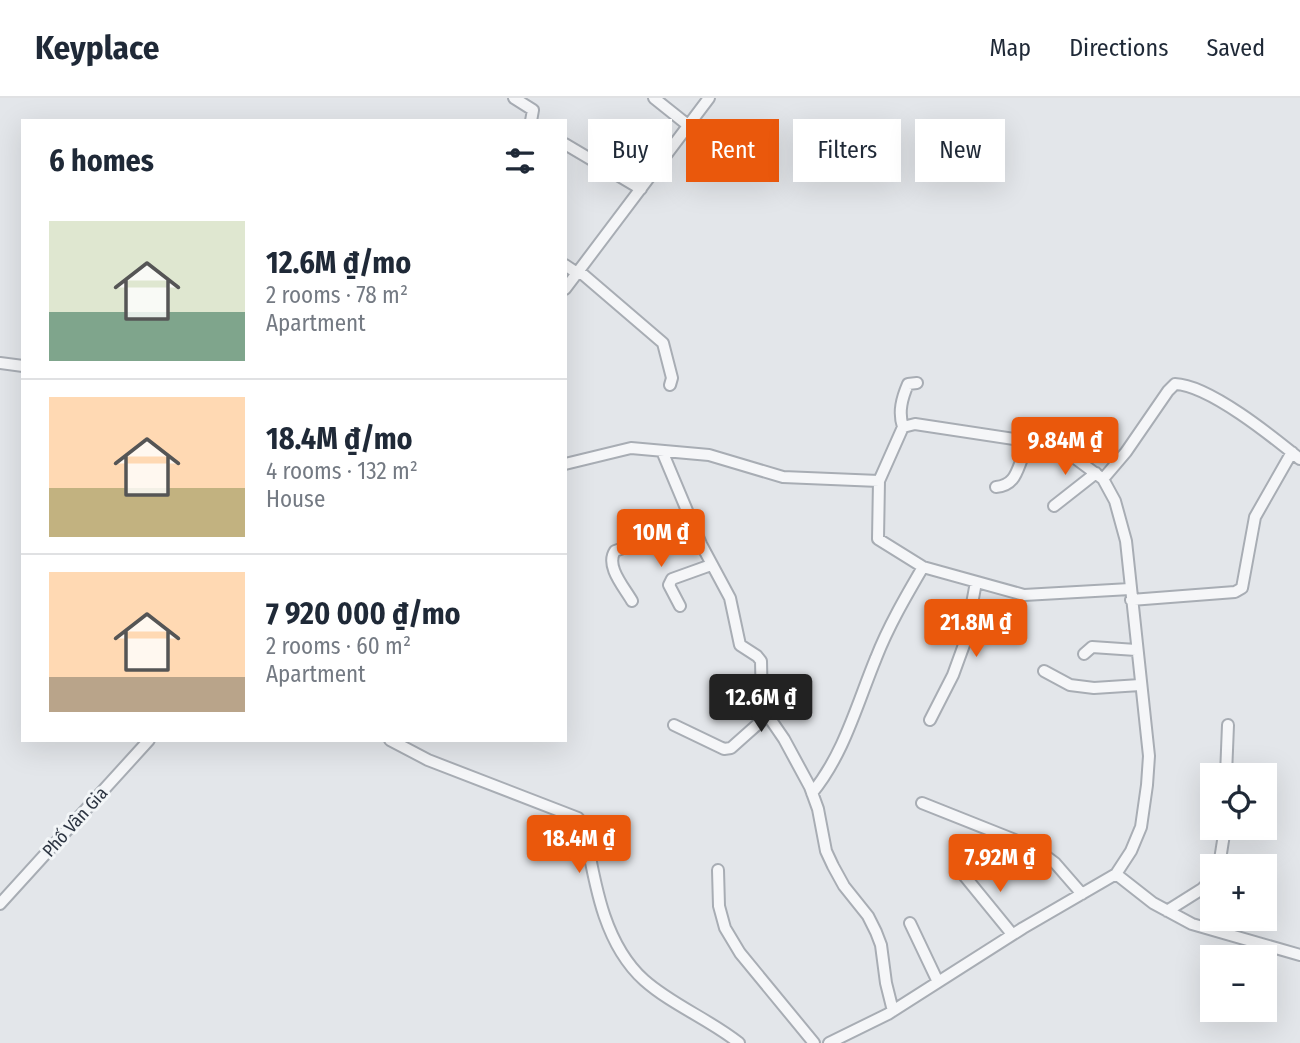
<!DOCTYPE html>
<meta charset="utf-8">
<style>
body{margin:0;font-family:"Fira Sans Condensed",sans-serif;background:#f2f2f3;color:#1f2937;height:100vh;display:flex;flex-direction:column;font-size:26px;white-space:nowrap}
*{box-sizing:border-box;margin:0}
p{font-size:23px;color:#747a83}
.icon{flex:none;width:38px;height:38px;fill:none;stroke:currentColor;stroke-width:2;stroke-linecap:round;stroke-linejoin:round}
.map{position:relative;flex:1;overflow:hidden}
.sheet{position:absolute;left:21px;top:21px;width:546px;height:623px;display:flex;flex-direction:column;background:#fff;border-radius:0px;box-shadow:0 7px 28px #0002}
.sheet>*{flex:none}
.top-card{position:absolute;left:588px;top:21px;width:606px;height:63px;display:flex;gap:14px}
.fabs{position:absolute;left:1200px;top:665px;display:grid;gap:14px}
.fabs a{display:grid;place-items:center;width:77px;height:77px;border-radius:0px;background:#fff;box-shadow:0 7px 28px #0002;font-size:35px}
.price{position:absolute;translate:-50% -60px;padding:0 16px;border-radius:7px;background:#ea580c;color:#fff;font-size:23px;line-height:46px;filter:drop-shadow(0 2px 4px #0008)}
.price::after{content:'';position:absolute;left:50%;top:42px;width:21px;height:16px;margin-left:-10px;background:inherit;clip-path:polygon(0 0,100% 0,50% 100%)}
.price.active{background:#222;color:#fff}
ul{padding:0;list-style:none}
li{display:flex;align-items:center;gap:21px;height:175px;padding:0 28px}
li+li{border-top:2px solid #e0e1e3}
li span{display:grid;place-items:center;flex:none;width:196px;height:140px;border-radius:0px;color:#555}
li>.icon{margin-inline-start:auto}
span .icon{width:84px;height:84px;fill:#fffc;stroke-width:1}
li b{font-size:30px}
h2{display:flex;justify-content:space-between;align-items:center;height:84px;padding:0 28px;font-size:30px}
.tag{padding:0 24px;border-radius:0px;background:#fff;box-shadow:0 7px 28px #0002;font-size:24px;line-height:63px}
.tag.active{background:#ea580c;color:#fff}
header{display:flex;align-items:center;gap:42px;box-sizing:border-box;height:98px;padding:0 35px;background:#fff;border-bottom:2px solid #e0e1e3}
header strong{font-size:33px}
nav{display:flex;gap:38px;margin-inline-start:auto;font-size:24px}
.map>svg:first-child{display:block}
</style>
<header>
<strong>Keyplace</strong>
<nav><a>Map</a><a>Directions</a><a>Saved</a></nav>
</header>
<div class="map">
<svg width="1300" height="945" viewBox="0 0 1300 945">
<rect width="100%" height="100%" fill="#e3e6ea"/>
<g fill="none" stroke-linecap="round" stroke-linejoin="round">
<defs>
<path id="street" d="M514 0 533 12 531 23
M654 0 689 28
M565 46 641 91
M565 167 577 175
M579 173 663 245 672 280 670 287
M565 191 709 0
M0 265 23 268
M903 329C898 314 902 300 908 286L917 285
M662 353 701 446 730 500 740 547 757 558 761 563 762 609 784 641 810 689 818 711 826 753 833 768 844 788 868 818 876 834 881 847 886 885 893 913
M565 366 631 350 709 357 783 379 879 383 878 441 923 469 1024 497 1130 491
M1103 381 1126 354 1168 293 1175 286C1209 287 1273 339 1300 361
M996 389C1021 387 1016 363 1031 344
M1054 408 1096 375
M1131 502 1235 494 1242 490 1255 419 1292 354
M632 503C624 489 605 468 615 453L693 425
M680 508 669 487 672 481 711 467
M1084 556 1092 549 1136 552
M1044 573 1070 587 1094 590 1140 587
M930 622 953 577 965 544 976 484
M674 627 724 651 731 650 767 618
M390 642 428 662 578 720 584 727C594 780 602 844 644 882 672 907 709 921 739 945
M1226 677 1228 627
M812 695C844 656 857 606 876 560 888 529 906 498 923 469
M922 705 1035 750 1055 765 1082 796
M1219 768 1225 730
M718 772 719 808 725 830 740 855 814 945
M963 776 1012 836
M1116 776 1153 805 1192 826 1300 857
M0 806 149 642
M1167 813 1202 791 1213 780
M910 825 938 884
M829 945 888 916 1023 830 1116 776 1131 753 1141 729 1147 687 1149 658 1126 443 1115 403 1103 381 1068 355 1047 346 915 326 903 329 879 383"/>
</defs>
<use href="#street" stroke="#a8adb4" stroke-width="14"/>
<use href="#street" stroke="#f5f6f8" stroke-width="10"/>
</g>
<g text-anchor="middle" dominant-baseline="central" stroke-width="6" stroke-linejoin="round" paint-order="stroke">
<g font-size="18" fill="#2c3441" stroke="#f2f5f7">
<text transform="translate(75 724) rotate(-48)">Phố Vân Gia</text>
</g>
</g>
</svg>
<div class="fabs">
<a><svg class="icon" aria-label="locate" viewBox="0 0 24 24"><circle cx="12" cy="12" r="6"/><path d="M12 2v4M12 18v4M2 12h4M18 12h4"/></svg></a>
<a>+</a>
<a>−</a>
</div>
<b class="price" style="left:1065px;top:379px">9.84M ₫</b>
<b class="price" style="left:661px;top:471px">10M ₫</b>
<b class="price" style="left:976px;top:561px">21.8M ₫</b>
<b class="price active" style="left:761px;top:636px">12.6M ₫</b>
<b class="price" style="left:579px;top:777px">18.4M ₫</b>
<b class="price" style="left:1000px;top:796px">7.92M ₫</b>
<div class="top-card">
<a class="tag">Buy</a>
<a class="tag active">Rent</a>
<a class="tag">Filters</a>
<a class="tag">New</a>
</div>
<section class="sheet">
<h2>6 homes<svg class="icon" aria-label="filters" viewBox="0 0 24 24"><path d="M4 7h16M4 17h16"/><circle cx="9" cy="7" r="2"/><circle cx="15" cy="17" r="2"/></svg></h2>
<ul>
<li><span style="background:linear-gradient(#dfe7d0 65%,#7fa58c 0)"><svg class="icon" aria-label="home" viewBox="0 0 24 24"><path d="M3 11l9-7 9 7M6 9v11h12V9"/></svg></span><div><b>12.6M ₫/mo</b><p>2 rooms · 78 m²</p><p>Apartment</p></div></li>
<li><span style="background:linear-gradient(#ffd9b3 65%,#c2b280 0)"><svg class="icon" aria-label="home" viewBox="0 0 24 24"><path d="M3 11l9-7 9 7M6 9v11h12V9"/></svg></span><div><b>18.4M ₫/mo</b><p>4 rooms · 132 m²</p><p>House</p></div></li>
<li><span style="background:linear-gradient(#ffd9b3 75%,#b9a48a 0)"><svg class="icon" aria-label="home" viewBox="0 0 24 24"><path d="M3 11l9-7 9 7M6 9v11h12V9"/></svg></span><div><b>7 920 000 ₫/mo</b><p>2 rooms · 60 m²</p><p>Apartment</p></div></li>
</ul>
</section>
</div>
